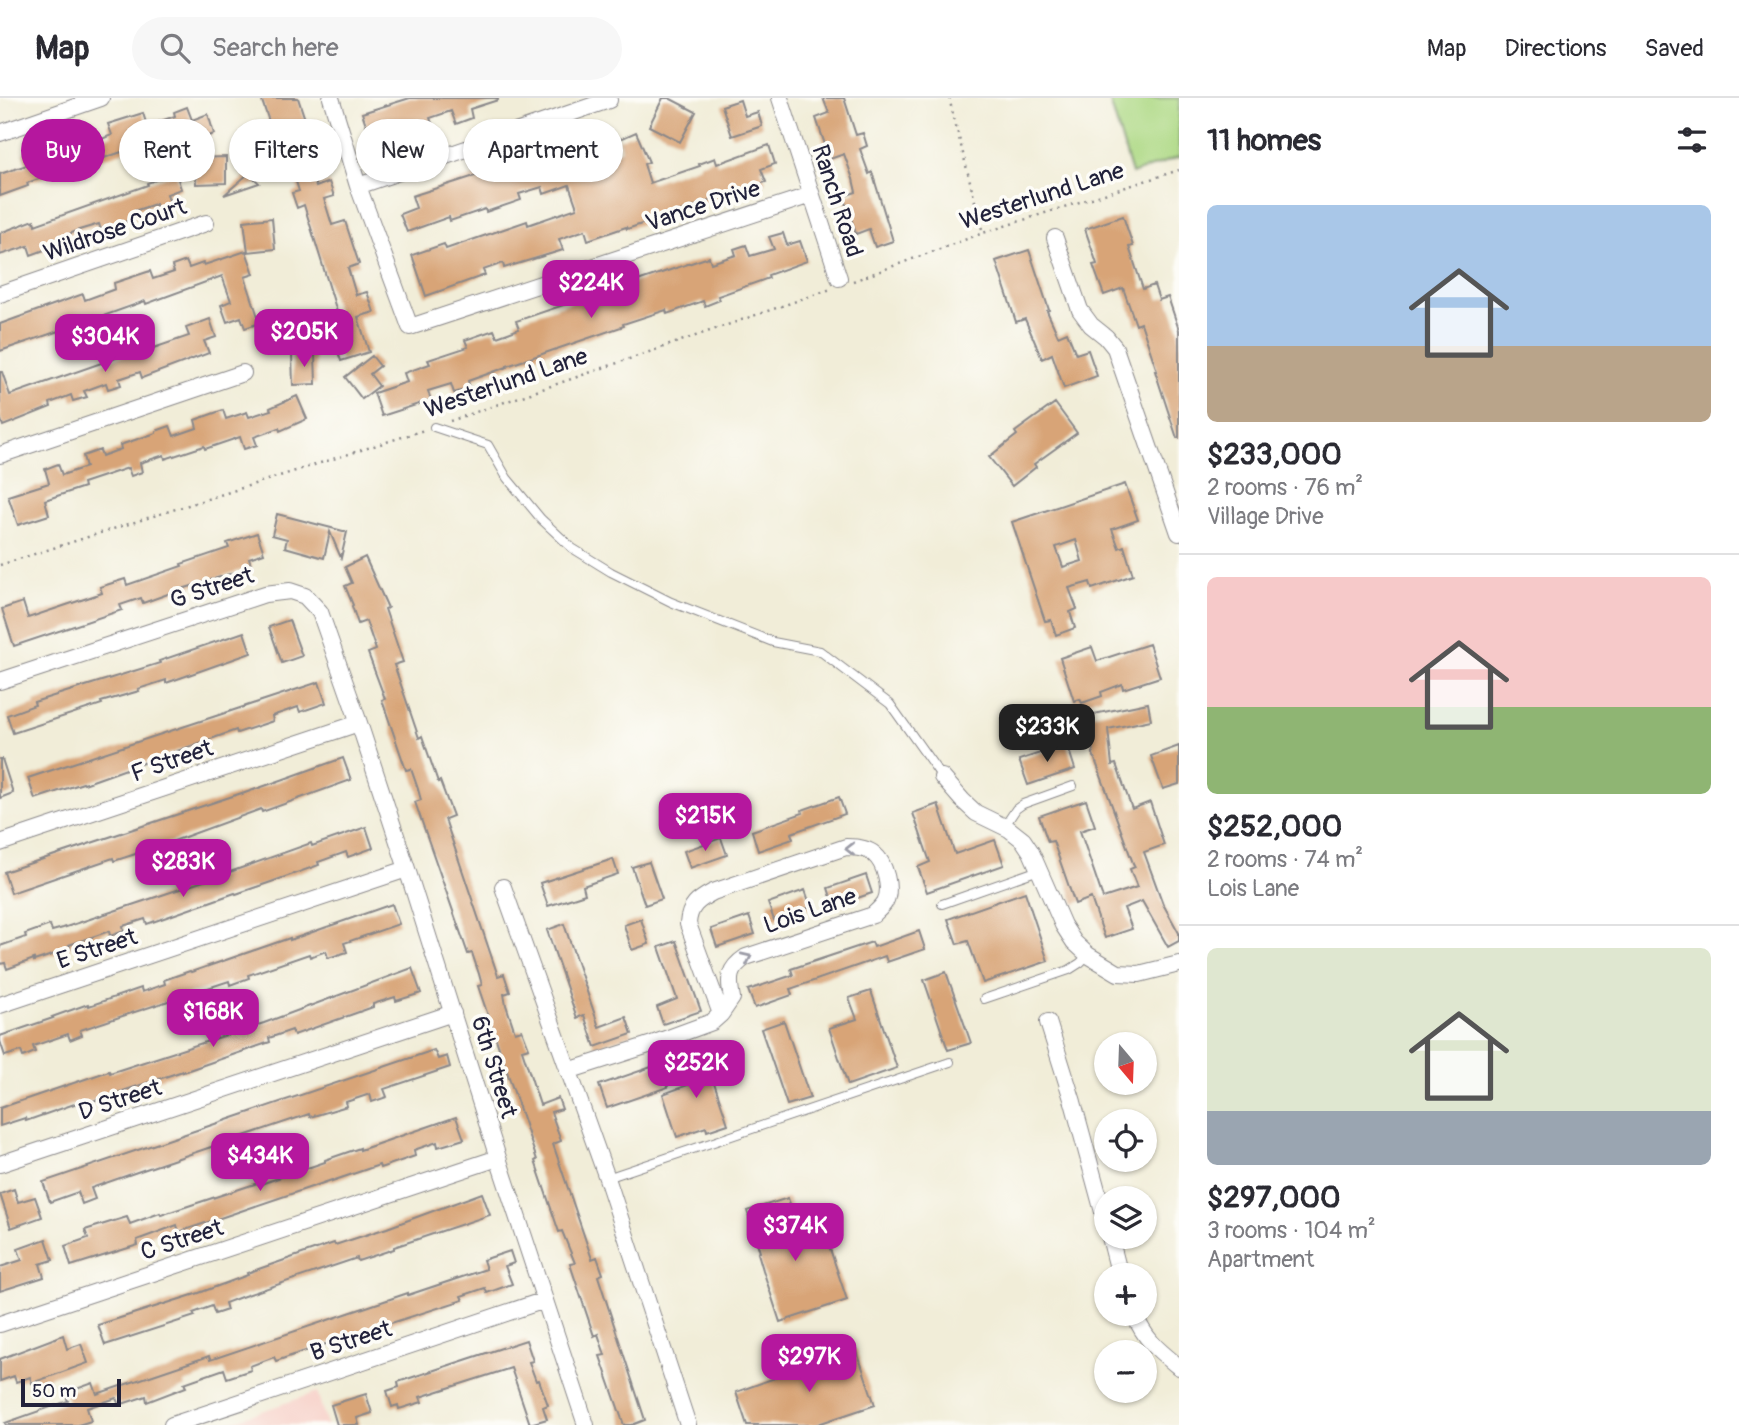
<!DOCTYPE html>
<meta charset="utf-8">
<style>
body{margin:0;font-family:Pangolin,sans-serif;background:#f7f7f7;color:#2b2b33;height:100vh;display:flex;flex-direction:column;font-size:26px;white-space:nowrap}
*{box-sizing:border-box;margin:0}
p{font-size:23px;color:#7c7c81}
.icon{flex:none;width:38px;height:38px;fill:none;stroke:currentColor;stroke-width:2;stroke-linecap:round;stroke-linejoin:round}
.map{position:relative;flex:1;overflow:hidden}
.details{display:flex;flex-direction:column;background:#fff;width:560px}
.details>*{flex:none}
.banner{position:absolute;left:21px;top:21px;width:665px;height:63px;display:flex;gap:14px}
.needle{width:46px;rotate:161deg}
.buttons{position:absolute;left:1094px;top:934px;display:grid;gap:14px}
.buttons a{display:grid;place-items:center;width:63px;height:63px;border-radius:50%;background:#fff;box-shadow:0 2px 5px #0004;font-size:35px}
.scale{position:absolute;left:21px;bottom:18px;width:100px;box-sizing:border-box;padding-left:7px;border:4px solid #22223b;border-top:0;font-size:19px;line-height:24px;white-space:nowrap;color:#22223b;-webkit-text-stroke:5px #fdfcf7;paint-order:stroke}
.price{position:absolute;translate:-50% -60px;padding:0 16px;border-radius:14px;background:#b5179e;color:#fff;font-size:23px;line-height:46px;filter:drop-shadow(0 2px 4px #0008)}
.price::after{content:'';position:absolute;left:50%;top:42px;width:21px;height:16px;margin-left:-10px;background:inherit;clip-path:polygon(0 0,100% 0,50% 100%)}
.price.selected{background:#222;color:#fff}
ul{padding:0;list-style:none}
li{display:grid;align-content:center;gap:14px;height:371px;padding:0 28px}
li+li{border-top:2px solid #e1e1e2}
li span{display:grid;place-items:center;height:217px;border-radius:10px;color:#555}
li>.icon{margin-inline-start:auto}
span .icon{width:126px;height:126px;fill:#fffc;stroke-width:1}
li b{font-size:30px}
h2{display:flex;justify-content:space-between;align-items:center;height:84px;padding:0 28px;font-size:30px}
.chip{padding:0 24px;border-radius:32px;background:#fff;box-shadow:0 2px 5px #0004;font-size:24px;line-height:63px}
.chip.selected{background:#b5179e;color:#fff}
header{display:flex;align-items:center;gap:42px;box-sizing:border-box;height:98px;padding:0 35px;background:#fff;border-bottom:2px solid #e1e1e2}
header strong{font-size:33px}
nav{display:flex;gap:38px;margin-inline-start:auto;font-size:24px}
.search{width:490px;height:63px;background:#f7f7f7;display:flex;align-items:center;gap:18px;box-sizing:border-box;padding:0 24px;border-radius:38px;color:#7c7c81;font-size:26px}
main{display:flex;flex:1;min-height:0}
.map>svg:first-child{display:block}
</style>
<header>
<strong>Map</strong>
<div class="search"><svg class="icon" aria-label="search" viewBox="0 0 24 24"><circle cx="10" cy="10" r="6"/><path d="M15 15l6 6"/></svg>Search here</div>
<nav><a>Map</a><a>Directions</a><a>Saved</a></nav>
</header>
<main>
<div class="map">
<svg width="1179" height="1327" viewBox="0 0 1179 1327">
<rect width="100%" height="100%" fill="#fdfcf7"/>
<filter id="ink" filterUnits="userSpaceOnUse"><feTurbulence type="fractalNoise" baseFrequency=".0143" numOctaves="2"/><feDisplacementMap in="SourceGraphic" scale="14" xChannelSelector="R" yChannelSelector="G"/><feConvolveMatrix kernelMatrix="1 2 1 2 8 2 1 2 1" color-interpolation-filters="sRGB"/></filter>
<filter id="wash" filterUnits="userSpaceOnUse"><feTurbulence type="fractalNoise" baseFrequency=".00686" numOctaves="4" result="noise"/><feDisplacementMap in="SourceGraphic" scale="28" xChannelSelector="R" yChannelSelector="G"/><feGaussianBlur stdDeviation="1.57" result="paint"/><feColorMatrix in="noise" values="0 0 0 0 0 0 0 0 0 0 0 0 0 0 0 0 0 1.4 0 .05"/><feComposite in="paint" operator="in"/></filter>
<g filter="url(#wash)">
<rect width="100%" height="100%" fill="#f1edd8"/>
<path fill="#f7d1c9" d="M317 1294 327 1327H222Z"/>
<path fill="#aed985" stroke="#687e60" stroke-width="2" d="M1109 0H1179V59L1132 76Z"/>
<g id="blocks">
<path fill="#d8a477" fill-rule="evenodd" d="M261 0H298L319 64 309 68 316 89 329 84 334 98 324 101 332 127 345 123 359 166 348 170 356 197 367 194 374 214 358 219 369 254 341 263 336 248 328 251 323 236 342 230 304 107 297 110 292 95 299 93 293 74 287 76Z
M410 0H498V2L470 11 472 20 456 26 451 13 430 20 435 33 390 49 387 39 372 44 362 15Z
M663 0H669L696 14 680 44 649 28Z
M823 0H844L856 37 863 35 867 48 860 51 869 76 872 74 893 143 875 149 869 131 856 136 844 98 856 94 853 81 844 56 830 61 816 20 829 15Z
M740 2 745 18 758 14 762 28 732 38 722 8Z
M187 9 192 22 208 16 214 36 185 46 181 34 98 62 99 65 69 75 68 71 27 85 28 88 0 98V76L27 67 23 55 72 39 76 51 112 37 108 26 143 15 147 28 175 18 174 14Z
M636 34 649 64 644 66 650 85 700 68 699 66 715 60 717 66 769 47 775 66 761 71 766 84 627 131 626 129 588 142 585 132 559 141 563 152 504 170 503 165 483 172 485 177 426 198 412 157 444 146 446 151 527 123 528 127 577 110 569 87 544 96 542 89 519 96 521 102 486 114 485 111 450 123 449 119 407 134 400 116 416 110 412 98 509 67 513 78 537 70 533 58 577 43 579 49 591 45 597 62 622 51 618 42Z
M226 59V85L196 86 195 60Z
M176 75 181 91 167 96 170 105 156 110 155 106 134 113 136 120 101 132 99 126 79 132 64 138 66 144 31 157 28 148 0 157V135L34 122 35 127 148 87 147 85Z
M249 75 259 85 224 97Z
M1123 118 1133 148 1129 149 1143 191 1154 187 1159 202 1168 199 1179 232V340H1177L1167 310 1155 273H1157L1141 225 1136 227 1123 190 1104 197 1093 167 1097 166 1085 131Z
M272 120 275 151 248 154 244 123Z
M783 135 787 147 800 143 807 163 768 177 769 180 718 198 720 202 705 208 703 203 667 216 666 212 623 226 624 228 507 268V269L468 283 470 290 454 295 451 286 428 293 431 302 382 318 374 295 407 284 404 275 430 266 428 262 468 249 465 242 494 232 497 239 519 231 516 223 599 195 601 202 622 195 620 189 691 165 709 159 711 165 736 157 734 151 746 147 750 158 774 151 769 139Z
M1029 152 1049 212 1047 213 1058 238 1067 234 1076 256 1088 252 1097 278 1064 290 1052 256 1042 261 1025 221 1016 224 996 163Z
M246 153 254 176 245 179 260 225 245 230 241 219 227 224 221 207 231 203 222 178 146 206 145 203 103 218 104 221 80 229 79 226 0 253V226L83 196 85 202 115 191 114 185 150 173 153 181 174 174 172 168 186 163 189 170 203 165 204 167Z
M210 221 216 239 204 243 209 255 142 280 140 274 119 281 121 287 108 291 106 285 84 293 87 299 73 303 71 297 50 305 51 309 3 328 0 319V274H2L10 297 147 249 148 252 189 238 186 230Z
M298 221 308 233 285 252 274 239Z
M315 255 316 286 293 287 292 256Z
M372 258 380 268 370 276 379 288 362 301 345 279Z
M297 298 307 321 280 333 279 330 254 339 257 347 244 351 240 339 205 351 204 348 165 361 164 357 140 365 142 374 131 378 128 370 83 385 84 389 45 402 49 417 18 427 8 398 49 385 45 371 58 366 62 377 86 369 83 358 100 352 102 358 121 351 120 347 156 335V333L170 328 174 338 197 330 195 322 223 312 226 321 247 314 249 319 271 312 270 310Z
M1055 305 1077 335 1034 366 1036 369 1012 388 989 359 1017 337 1015 334Z
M1125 386 1138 422 1112 431 1119 450 1124 448 1133 477 1092 491 1090 484 1069 490 1077 511 1070 514 1075 530 1056 537 1051 522 1045 523 1012 424ZM1076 442 1082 463 1063 469 1056 449Z
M277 416 347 434 341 460 330 434 324 460 285 449 287 441 272 437Z
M257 435 264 455 249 460 252 469 179 492 143 505 141 500 120 507 122 512 14 548 2 511 23 504 28 520 102 495 100 489 125 481 127 487 182 468 181 466 229 450 227 445Z
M365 459 388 510 385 511 403 564 394 567 400 584 419 640 422 638 438 684 440 683 453 718 445 721 498 878 504 876 510 894 504 896 506 907 515 934 522 932 529 950 522 952 540 1007 558 1000 562 1011 551 1014 561 1043 553 1046 592 1161 597 1159 603 1176 598 1178 645 1322 632 1327H624L609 1284 600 1258 605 1257 598 1236 594 1238 570 1166 575 1165 562 1133 559 1134 535 1063 537 1062 478 888 482 887 479 876 472 855 468 856 415 704 421 702 418 691 411 671 406 672 382 602 385 601 368 555 376 552 366 523 358 526 352 508 353 507 345 488 352 485 345 469Z
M289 522 302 558 282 565 269 529Z
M244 534 251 555 166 585V582L138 591 139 593 101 604 102 606 13 635 7 617 35 607 34 604 160 565 159 563Z
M1149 546 1160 579 1123 591 1122 586 1101 594 1102 598 1082 605 1080 601 1074 603 1060 560 1092 549 1097 563Z
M319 584 326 605 300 614 298 609 272 618 273 623 237 635 236 632 84 686 83 685 35 701 28 680Z
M1148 605 1151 622 1108 631 1112 667 1116 666 1132 711 1150 704 1164 747 1144 754 1163 806 1179 835V843L1168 849 1142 803 1124 810 1132 831 1105 840 1091 800 1075 806 1053 743 1048 744 1039 718 1086 702 1095 728 1080 733 1103 800 1137 789 1130 771 1135 769 1133 765 1093 656 1089 617Z
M1067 646 1075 671 1028 687 1019 662Z
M1179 648V686L1163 691 1151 658Z
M343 660 351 682 262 714 261 711 160 748 114 763 113 760 11 795 4 774 242 695V696Z
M0 661H2L13 695 0 700Z
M839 699 845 716 791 735 793 741 758 753 752 733 803 715 802 712Z
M938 706 955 756 995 742 1004 767 927 794 918 769 930 764 913 715Z
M366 729 373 750 348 759 346 754 318 764 319 767 271 784 236 796 235 795 147 826 145 821 123 828 124 833 110 838 109 833 69 847 70 851 34 863V861L7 871 5 865 0 866V848L26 839 25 836 50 827 52 833 63 830 216 779 311 745 312 748Z
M721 740 727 757 690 770 684 753Z
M613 761 618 776 583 788 585 796 548 808 540 785Z
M649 764 662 801 645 807 632 769Z
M866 777 872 795 834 808 828 790Z
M805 792 811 809 774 822 768 805Z
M1025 794 1048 863 983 885 968 843 957 846 948 821Z
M392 806 399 826 344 845 347 854 328 860 326 853 310 859 309 856 248 877 249 880 230 887 229 883 80 932 82 937 70 942 68 936 33 948 35 954 23 959 21 953 5 958 0 943V938L53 920 52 919 88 906 89 908 141 890 142 894 165 886 164 882 190 873 191 874 290 840V842Z
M749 818 755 836 717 849 711 831Z
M641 821 649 846 632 852 624 827Z
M564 826 599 929 626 919 632 936 595 949 584 917 577 920 547 832Z
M919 833 925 851 887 864 885 858 790 891 792 897 755 910 748 892 793 877 791 871 872 844 874 849Z
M676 843 701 913 663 926 657 909 677 901 659 849Z
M412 870 421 895 396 903 395 899 373 906V909L294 937 292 932 269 940 270 944 183 974V973L81 1007 80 1004 26 1023 25 1020 0 1028V1010L109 973 110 975 264 925Z
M946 874 971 945 948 952 924 882Z
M871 893 897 970 848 987 829 930 857 921 849 900Z
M784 923 810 1000 787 1007 761 931Z
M434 952 438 961 447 958 450 969 384 991 387 999 372 1004 370 996 346 1004 347 1008 310 1019 309 1016 140 1073 91 1090 95 1101 82 1106 78 1094 50 1104 43 1084Z
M704 955 728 1026 707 1033 706 1029 677 1039 663 996 691 986 683 962Z
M660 966 668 989 607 1010 599 987Z
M456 1019 464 1041 438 1049 437 1044 414 1052 415 1058 380 1070 379 1067 332 1083V1082L179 1134 177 1127 137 1142 138 1147 71 1168 65 1148 88 1140 85 1132 127 1119 130 1126 160 1115 161 1117 261 1084V1086L325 1064V1062L360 1050V1052Z
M14 1091 18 1104 35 1099 42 1119 11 1130 0 1096Z
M482 1095 490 1117 394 1149V1151L358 1163 357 1160 241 1199 225 1205 227 1212 215 1216 212 1208 193 1215 195 1218 105 1247 98 1227 199 1195 248 1177 247 1175 334 1145 335 1147 387 1130Z
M788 1100 798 1130 811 1137 824 1133 847 1202 780 1224 763 1172 758 1155 760 1154 747 1113Z
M46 1141 53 1162 40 1166 44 1179 0 1193V1169L22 1162 18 1151Z
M510 1153 514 1165 505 1168 512 1186 487 1195 485 1190 461 1198 463 1202 379 1229V1228L276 1263 274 1259 250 1268 251 1272 227 1280 224 1271 184 1285 186 1289 147 1304 146 1298 119 1307 116 1300 87 1310 91 1323 78 1327H6L5 1325 68 1303 65 1295 93 1285 97 1296 209 1258 210 1262 408 1195V1197L486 1171 483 1162Z
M63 1237 67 1251 81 1246 88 1265 32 1285 30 1279 16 1284 14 1278 0 1283V1261Z
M526 1242 533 1263 529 1264 536 1283 539 1282 548 1307 543 1309 547 1321 530 1326 511 1270 420 1299 422 1304 399 1311 398 1307 392 1309 387 1293 399 1289 398 1284Z
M856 1251 875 1307 815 1327H747L736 1294Z
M366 1296 372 1315 357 1320 359 1327H337L331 1307Z"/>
</g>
</g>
<g filter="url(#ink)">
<use href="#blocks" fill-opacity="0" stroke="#8a888a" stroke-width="2"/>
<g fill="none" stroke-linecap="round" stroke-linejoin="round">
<defs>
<path id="lane" d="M434 329 488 347 507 380 541 421 572 450 611 474 671 504 773 544 820 553 890 606 942 679
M1004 729 1016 711 1023 706 1073 688
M942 806 1039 772
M984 901 1069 872 1080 865 1088 857
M607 1080 950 964"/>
<path id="street" d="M331 0 358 88 410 229 811 97
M780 0 839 180
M0 35 101 0
M358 88 609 2
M1055 140 1080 212 1091 227 1106 239 1115 250 1179 435
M0 196 206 125
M0 357 243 275
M0 583 265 496 290 493 305 498 320 514 359 625 407 771 498 1060 586 1327
M942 679 962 702 976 715 1009 731 1023 742 1031 754 1063 827 1074 844 1088 857 1118 875 1139 876 1179 866
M0 745 359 625
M503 789 607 1080 688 1327
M0 907 407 771
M1048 924 1073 1004 1106 1125
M568 973 652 946 712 924 721 916 732 900C728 880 728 871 746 859L873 817C877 813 882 809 885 804 892 791 885 765 874 756 867 750 854 749 846 749L713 794C698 802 689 808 688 826L721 916
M0 1066 453 915
M1110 1139 1120 1178
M1134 1216C1146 1243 1157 1251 1179 1269
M0 1226 498 1060
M172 1327 545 1202"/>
</defs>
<use href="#lane" stroke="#8a888a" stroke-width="10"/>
<use href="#street" stroke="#8a888a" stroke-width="18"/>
<path stroke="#8a888a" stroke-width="2.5" stroke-dasharray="2 5" stroke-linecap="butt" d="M949 0 983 135
M853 183 983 135 1179 72
M450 323 831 191
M0 467 424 332"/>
<use href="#lane" stroke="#fff" stroke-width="8"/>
<use href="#street" stroke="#fff" stroke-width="16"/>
</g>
<defs><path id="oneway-chevron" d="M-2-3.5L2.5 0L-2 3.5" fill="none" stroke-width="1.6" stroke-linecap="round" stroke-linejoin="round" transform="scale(1.75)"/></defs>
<g stroke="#9c9ca7">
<use href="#oneway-chevron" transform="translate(850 751) rotate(180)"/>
<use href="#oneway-chevron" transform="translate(747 860) rotate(-25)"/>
</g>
</g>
<g text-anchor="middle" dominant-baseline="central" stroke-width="7" stroke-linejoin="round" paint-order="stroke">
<g font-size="24" fill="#22223b" stroke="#fdfcf7">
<text transform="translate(1042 98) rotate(-18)">Westerlund Lane</text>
<text transform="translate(837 103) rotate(72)">Ranch Road</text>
<text transform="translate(703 108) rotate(-18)">Vance Drive</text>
<text transform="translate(115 132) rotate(-19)">Wildrose Court</text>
<text transform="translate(506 285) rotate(-19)">Westerlund Lane</text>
<text transform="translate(212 490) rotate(-18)">G Street</text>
<text transform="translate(172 663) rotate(-19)">F Street</text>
<text transform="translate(810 813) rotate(-19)">Lois Lane</text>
<text transform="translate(97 851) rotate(-18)">E Street</text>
<text transform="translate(494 969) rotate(73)">6th Street</text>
<text transform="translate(120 1002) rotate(-18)">D Street</text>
<text transform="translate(182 1142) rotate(-18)">C Street</text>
<text transform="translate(351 1243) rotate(-18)">B Street</text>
</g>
</g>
</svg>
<div class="buttons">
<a><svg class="needle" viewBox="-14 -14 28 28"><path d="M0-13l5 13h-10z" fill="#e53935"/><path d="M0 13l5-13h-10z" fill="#7c7c81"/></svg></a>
<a><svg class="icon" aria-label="locate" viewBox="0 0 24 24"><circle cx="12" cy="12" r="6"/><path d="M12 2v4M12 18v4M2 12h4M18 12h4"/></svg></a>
<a><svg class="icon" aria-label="layers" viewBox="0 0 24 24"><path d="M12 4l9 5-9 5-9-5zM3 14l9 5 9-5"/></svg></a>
<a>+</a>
<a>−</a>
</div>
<div class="scale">50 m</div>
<b class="price" style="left:591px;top:222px">$224K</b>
<b class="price" style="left:304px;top:271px">$205K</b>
<b class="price" style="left:105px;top:276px">$304K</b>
<b class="price selected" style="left:1047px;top:666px">$233K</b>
<b class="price" style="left:705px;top:755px">$215K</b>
<b class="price" style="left:183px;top:801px">$283K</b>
<b class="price" style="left:213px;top:951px">$168K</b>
<b class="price" style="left:696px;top:1002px">$252K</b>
<b class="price" style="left:260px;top:1095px">$434K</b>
<b class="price" style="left:795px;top:1165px">$374K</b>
<b class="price" style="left:809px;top:1296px">$297K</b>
<div class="banner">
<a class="chip selected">Buy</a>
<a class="chip">Rent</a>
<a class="chip">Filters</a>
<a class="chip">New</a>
<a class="chip">Apartment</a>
</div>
</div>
<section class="details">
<h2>11 homes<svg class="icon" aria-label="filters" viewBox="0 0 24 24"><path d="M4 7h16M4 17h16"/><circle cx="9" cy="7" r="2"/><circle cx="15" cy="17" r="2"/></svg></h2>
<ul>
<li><span style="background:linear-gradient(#a9c7e8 65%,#b9a48a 0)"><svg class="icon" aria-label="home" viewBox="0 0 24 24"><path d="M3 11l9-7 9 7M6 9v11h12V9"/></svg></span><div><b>$233,000</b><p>2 rooms · 76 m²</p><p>Village Drive</p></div></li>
<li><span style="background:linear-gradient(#f6c9c9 60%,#8fb573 0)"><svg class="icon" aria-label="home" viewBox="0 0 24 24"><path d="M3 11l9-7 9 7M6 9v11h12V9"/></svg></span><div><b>$252,000</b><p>2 rooms · 74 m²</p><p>Lois Lane</p></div></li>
<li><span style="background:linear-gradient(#dfe7d0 75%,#9aa5b1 0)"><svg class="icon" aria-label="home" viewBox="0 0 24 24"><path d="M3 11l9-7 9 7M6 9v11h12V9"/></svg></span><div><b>$297,000</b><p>3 rooms · 104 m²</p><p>Apartment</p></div></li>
</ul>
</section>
</main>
